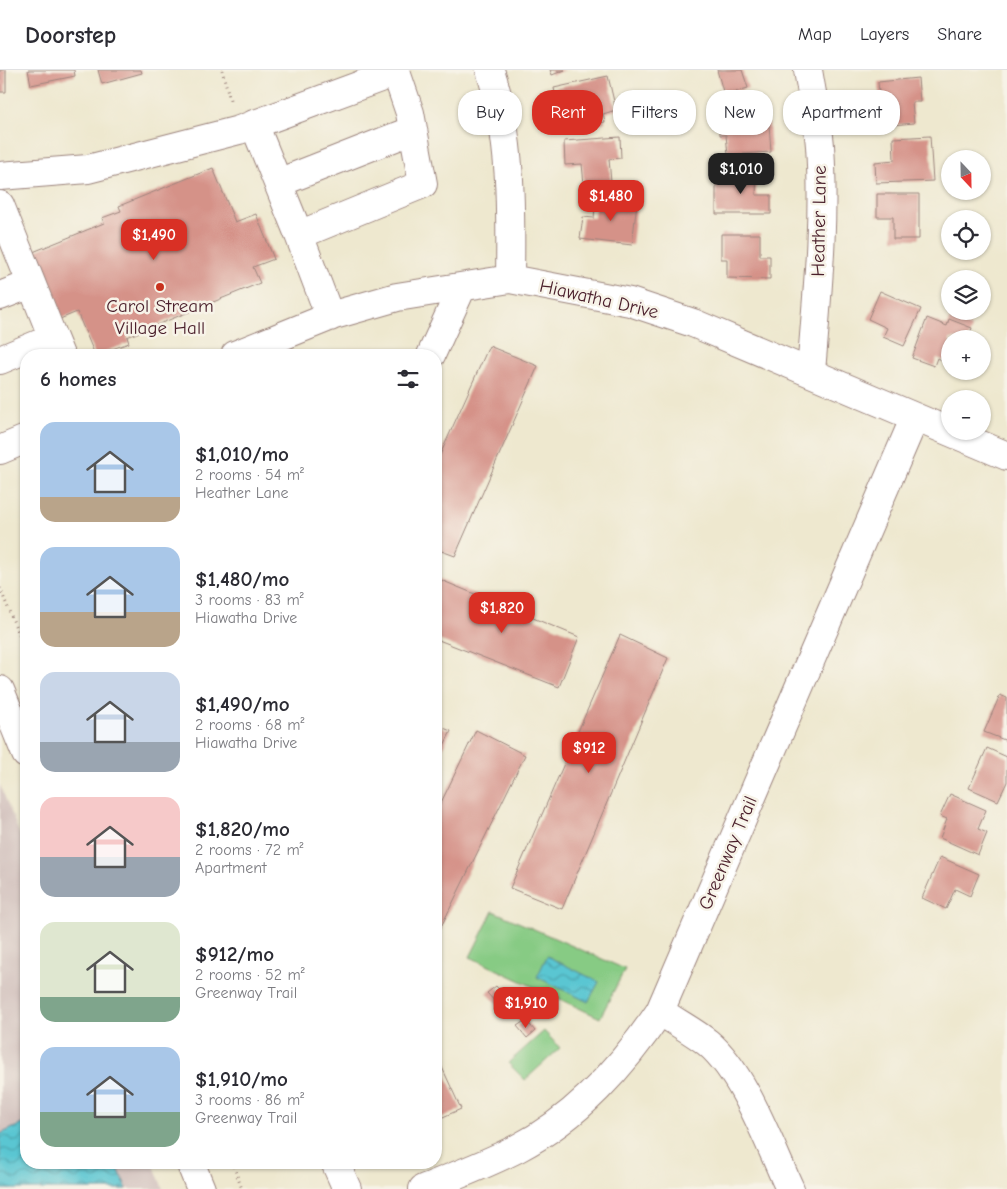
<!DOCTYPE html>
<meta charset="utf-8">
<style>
body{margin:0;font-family:"Comic Neue",sans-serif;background:#f2f2f3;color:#2b2b33;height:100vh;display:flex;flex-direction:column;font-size:19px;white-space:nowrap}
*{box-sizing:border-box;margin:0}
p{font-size:16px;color:#7c7c81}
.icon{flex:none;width:28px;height:28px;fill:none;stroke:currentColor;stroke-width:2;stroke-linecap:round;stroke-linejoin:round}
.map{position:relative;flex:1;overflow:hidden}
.side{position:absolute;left:20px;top:279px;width:422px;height:820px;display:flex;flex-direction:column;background:#fff;border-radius:20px;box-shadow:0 1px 4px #0004}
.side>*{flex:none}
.guide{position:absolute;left:458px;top:20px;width:474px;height:45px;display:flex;gap:10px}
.needle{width:32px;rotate:158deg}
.tools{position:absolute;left:941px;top:80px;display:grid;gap:10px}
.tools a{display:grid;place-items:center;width:50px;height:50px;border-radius:50%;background:#fff;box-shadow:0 1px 4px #0004;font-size:25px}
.price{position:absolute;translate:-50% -42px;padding:0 11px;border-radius:10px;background:#d93025;color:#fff;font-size:16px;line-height:32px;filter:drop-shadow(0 1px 2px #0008)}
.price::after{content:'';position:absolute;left:50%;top:30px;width:15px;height:11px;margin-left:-8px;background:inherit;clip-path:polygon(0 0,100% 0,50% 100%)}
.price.on{background:#222;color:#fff}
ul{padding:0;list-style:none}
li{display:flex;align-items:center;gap:15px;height:125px;padding:0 20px}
li span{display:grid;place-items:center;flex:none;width:140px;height:100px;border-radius:15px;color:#555}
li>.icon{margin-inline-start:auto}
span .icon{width:60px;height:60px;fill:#fffc;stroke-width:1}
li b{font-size:21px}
h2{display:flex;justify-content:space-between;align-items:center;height:60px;padding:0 20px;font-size:21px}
.pill{padding:0 18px;border-radius:20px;background:#fff;box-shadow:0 1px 4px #0004;font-size:18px;line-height:45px}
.pill.on{background:#d93025;color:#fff}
header{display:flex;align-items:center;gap:30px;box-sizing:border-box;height:70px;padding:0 25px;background:#fff;border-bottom:1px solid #e1e1e2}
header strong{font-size:24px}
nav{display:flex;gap:28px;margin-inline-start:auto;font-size:18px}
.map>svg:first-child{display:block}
</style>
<header>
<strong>Doorstep</strong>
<nav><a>Map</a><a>Layers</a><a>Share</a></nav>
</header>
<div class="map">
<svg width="1007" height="1119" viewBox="0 0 1007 1119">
<defs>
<pattern id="water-waves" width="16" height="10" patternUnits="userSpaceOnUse" patternTransform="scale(1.25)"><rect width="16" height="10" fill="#5ac6d2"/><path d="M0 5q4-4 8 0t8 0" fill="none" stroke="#4ca0ab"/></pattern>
</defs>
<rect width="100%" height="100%" fill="#f7f3e8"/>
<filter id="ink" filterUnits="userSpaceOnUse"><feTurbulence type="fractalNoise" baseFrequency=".02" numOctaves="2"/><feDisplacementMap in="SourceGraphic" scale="10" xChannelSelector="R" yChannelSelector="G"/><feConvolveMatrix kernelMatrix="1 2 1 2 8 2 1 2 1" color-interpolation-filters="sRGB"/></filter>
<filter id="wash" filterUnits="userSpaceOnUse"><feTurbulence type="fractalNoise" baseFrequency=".0096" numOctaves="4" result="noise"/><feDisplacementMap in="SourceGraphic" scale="20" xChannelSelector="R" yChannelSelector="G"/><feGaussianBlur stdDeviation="1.12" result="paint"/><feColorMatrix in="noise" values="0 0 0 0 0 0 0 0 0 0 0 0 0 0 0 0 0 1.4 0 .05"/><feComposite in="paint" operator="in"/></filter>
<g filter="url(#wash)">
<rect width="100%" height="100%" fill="#eee8cf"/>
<path fill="#d1c0bc" d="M0 715 26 780V1092L153 1093 163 1119H0Z"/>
<path fill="#87cb84" stroke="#687558" d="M493 841 625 899 600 948 470 887Z
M544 961 560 978 525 1010 508 993Z"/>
<path fill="url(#water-waves)" stroke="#52727e" d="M547 886 599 912 588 932 537 907Z
M26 1052V1092L116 1093 127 1119H0V1064Z"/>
<g id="blocks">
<path fill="#d59288" d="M0 0H6V22H0Z
M28 0H74L75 6 31 15Z
M98 0H141L142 3 102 14Z
M550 0H565L552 5Z
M717 0H742L748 18 724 25Z
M608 6 616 40 603 44 605 52 581 57 576 35 558 38 554 18Z
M918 8 920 32H912L914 53 872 57 869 34 880 33 878 12Z
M760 38 761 54H769L771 82 728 85 726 65H720L719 41Z
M930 66 933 111 876 113 875 92 894 90 893 68Z
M620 67 621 88 609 89 611 112 584 114 582 94 565 95 564 71Z
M213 98 235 152 256 144 274 189 253 197 260 213 127 267 129 273 95 285 77 242 60 249 33 182 104 153 102 148 121 141 119 136Z
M730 99H757L756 125H771V144H716V109H729Z
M877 124H919V169H893V147H877Z
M596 127 637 132 632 175 580 169 583 147 594 148Z
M721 164H760V186H770V209L727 208V189H721Z
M880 221 921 239 904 276 883 267 887 258 868 249Z
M927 248 947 256 949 249 972 258 968 269H950V293L937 288 934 296 912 288Z
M489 276 538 296 455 486 436 479V394Z
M436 508 579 567 559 617 436 569Z
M620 565 668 588 562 839 510 818Z
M1000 625 1007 628V671L984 662Z
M436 655 451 661 436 692Z
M476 660 525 685 436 867V743Z
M987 678 1007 687V712L998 731 969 718Z
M950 724 986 740 978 759 987 763 978 785 940 768 947 749 940 746Z
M940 787 979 804 970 826 955 819 946 839 922 828Z
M496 916 506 927 497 934 487 923Z
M526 950 535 961 527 968 517 956Z
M436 984 461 1039 436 1050Z"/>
</g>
</g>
<g filter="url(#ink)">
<use href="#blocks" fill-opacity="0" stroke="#9c847d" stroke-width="1"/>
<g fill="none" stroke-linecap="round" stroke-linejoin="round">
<defs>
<path id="minor" d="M490 0C512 68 511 139 510 209
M808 0C812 25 818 51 820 76 825 151 817 227 811 302
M254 54 299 165
M0 106 88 99 239 60 396 2 410 43 423 114 299 165 330 247
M278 113 413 60
M0 135 53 268
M0 226 31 214
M235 285 334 245 397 227 510 209 630 232 693 253 1007 386
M431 285 462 217
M0 290 53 268 60 285
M0 380 26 369
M0 620 26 684
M660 941C675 952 693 961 708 973 744 1003 770 1076 790 1119
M190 1092 201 1119
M335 1092 347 1119
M423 1119C455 1106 487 1094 518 1078 578 1047 623 996 660 941L915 347"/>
</defs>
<use href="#minor" stroke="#9c847d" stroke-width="30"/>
<path stroke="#9c847d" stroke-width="3" stroke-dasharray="1 4" stroke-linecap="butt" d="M222 0 230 30
M0 518 26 583
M232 1092 242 1119"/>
<use href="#minor" stroke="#fff" stroke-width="28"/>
</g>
</g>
<circle fill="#c8321e" stroke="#f7f3e8" stroke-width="2" cx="160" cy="217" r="5"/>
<g text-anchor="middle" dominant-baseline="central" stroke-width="5" stroke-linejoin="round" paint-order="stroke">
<g font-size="19" fill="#4a1f2b" stroke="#f7f3e8">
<text transform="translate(819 151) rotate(-89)">Heather Lane</text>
<text transform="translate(599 229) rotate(13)">Hiawatha Drive</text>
<text transform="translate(728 783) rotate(-67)">Greenway Trail</text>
</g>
<g font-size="19" fill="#4a1f2b" stroke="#f7f3e8">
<text x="160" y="236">Carol Stream<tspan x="160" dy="22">Village Hall</tspan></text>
</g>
</g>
</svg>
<div class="tools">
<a><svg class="needle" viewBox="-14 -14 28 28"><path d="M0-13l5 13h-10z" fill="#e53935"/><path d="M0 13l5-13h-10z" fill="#7c7c81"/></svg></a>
<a><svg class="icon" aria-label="locate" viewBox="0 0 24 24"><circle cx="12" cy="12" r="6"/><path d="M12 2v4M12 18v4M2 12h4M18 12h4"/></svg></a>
<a><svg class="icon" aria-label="layers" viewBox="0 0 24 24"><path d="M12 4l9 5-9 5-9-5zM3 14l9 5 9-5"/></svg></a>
<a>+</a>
<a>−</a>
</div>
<b class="price on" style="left:741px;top:125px">$1,010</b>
<b class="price" style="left:611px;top:152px">$1,480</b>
<b class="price" style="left:154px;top:191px">$1,490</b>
<b class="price" style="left:502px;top:564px">$1,820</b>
<b class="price" style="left:589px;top:704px">$912</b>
<b class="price" style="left:526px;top:959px">$1,910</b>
<div class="guide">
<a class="pill">Buy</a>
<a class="pill on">Rent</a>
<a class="pill">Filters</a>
<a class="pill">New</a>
<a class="pill">Apartment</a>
</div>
<section class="side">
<h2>6 homes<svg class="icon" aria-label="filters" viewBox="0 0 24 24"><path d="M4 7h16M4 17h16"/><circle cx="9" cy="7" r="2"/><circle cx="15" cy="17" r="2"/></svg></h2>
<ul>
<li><span style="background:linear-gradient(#a9c7e8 75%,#b9a48a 0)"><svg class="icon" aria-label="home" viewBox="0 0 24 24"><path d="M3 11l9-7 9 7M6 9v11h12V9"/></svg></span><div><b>$1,010/mo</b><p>2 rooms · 54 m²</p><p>Heather Lane</p></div></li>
<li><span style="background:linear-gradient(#a9c7e8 65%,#b9a48a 0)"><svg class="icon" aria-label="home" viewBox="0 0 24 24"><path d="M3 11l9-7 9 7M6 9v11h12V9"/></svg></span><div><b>$1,480/mo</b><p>3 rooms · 83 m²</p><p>Hiawatha Drive</p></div></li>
<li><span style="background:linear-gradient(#c9d6e8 70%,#9aa5b1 0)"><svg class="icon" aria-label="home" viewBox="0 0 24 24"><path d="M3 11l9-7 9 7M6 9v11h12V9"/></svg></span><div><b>$1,490/mo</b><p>2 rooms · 68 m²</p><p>Hiawatha Drive</p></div></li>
<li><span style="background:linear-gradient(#f6c9c9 60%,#9aa5b1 0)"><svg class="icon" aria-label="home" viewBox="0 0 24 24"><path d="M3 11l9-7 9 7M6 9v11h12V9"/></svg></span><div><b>$1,820/mo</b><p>2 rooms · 72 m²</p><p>Apartment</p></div></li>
<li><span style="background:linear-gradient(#dfe7d0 75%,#7fa58c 0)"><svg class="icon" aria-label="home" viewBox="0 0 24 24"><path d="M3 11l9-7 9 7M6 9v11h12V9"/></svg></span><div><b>$912/mo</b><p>2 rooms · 52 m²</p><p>Greenway Trail</p></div></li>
<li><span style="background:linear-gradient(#a9c7e8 65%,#7fa58c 0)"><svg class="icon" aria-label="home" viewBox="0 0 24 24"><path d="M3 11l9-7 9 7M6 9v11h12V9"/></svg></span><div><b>$1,910/mo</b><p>3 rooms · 86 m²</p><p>Greenway Trail</p></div></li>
</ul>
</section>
</div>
